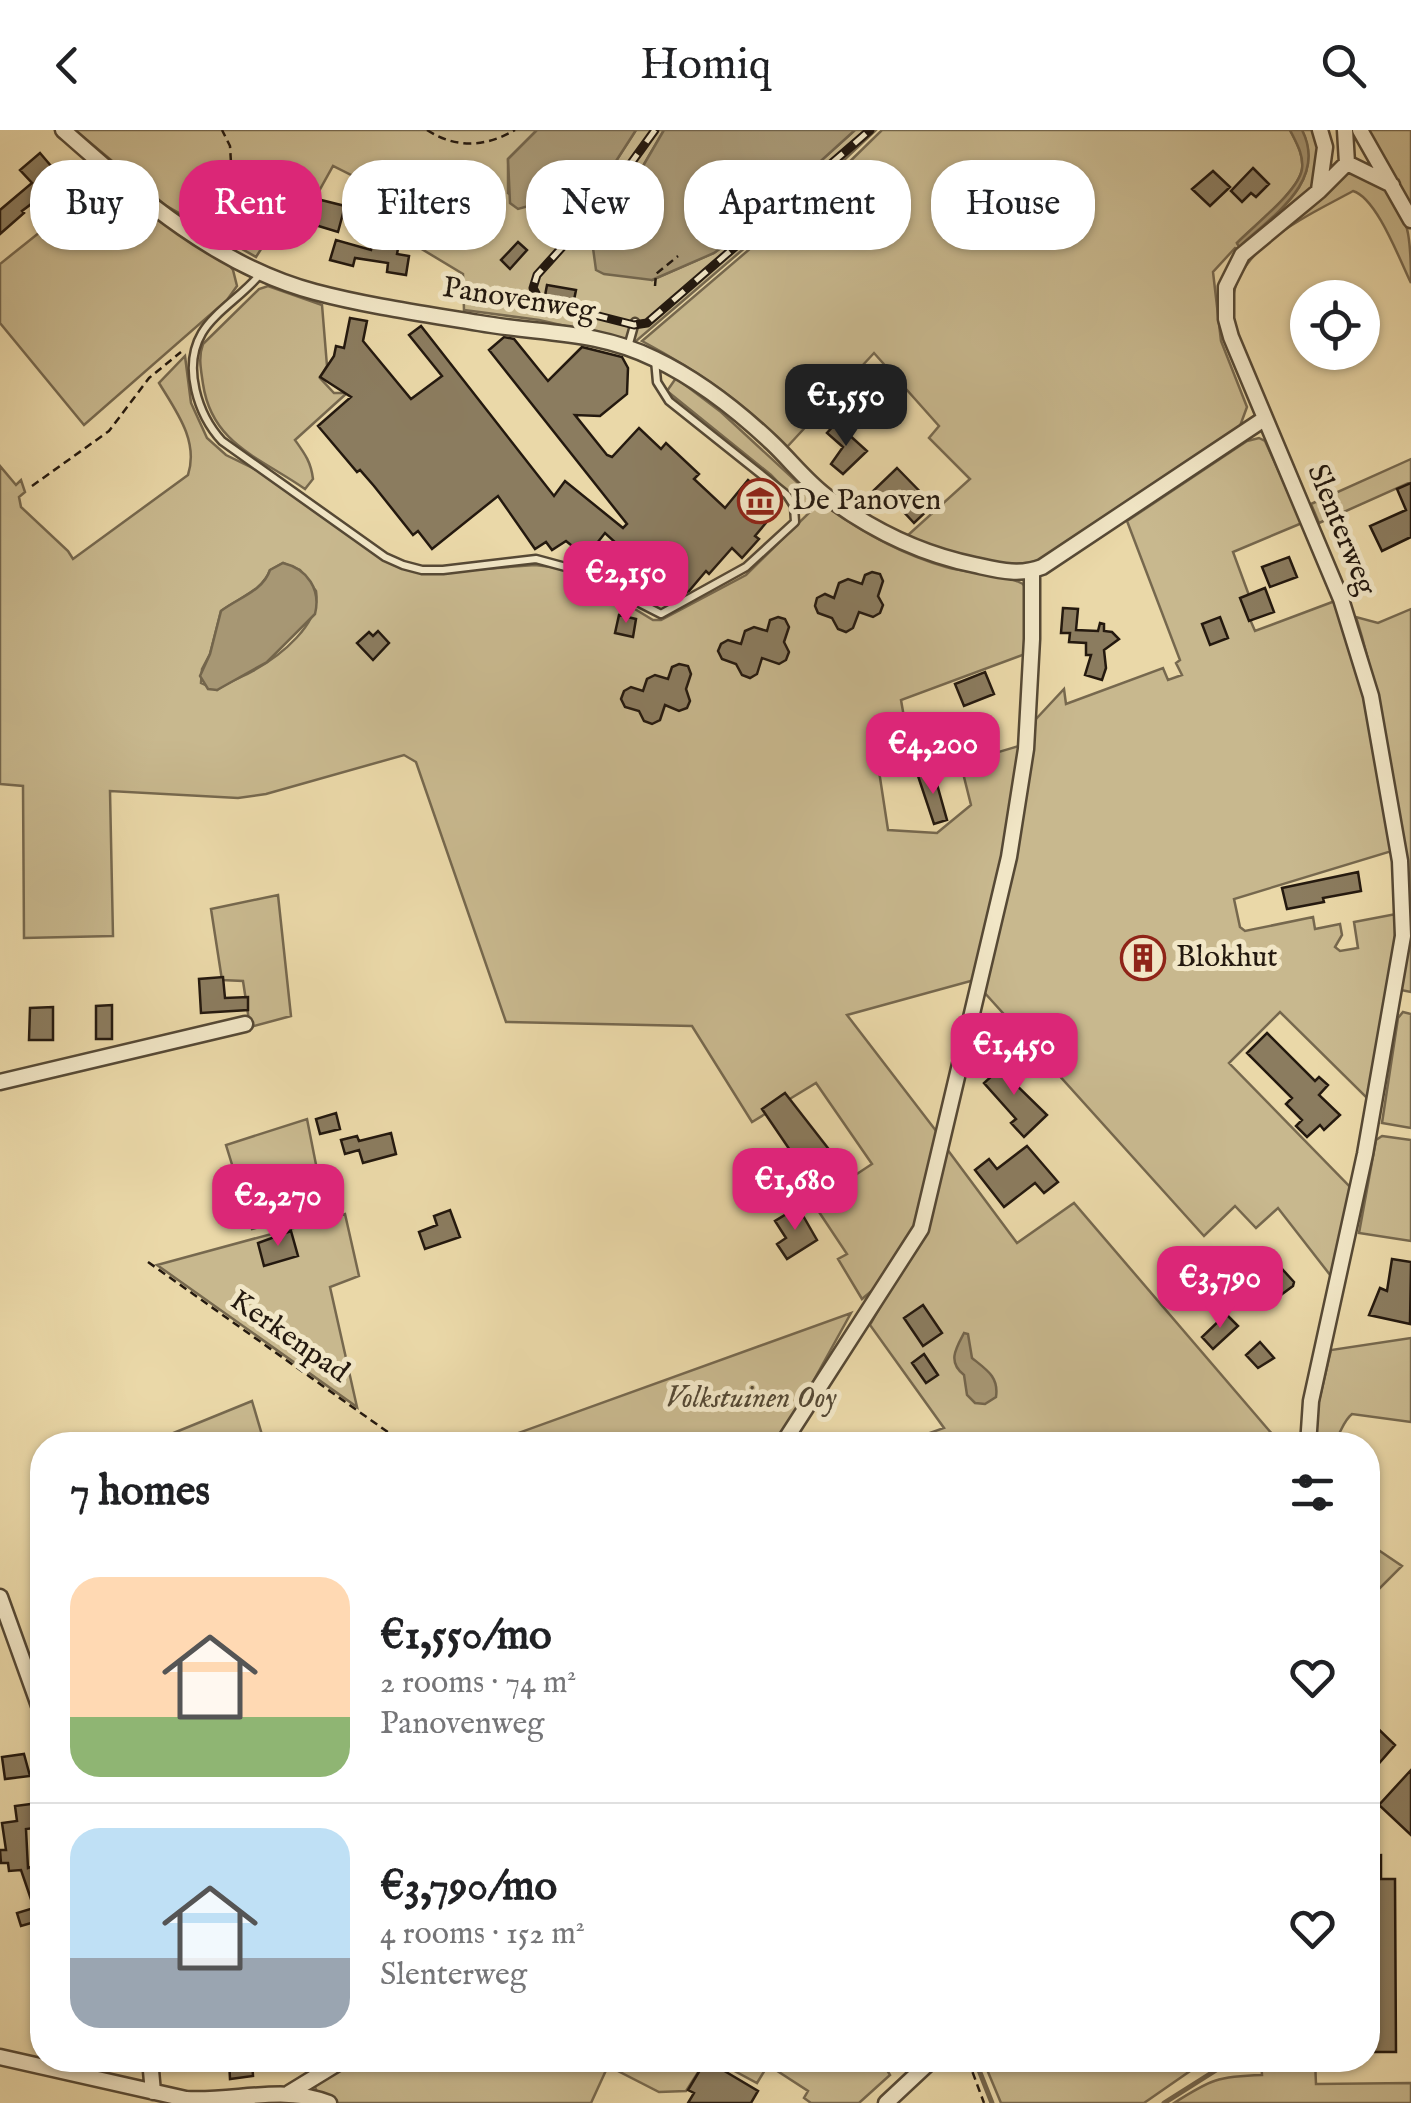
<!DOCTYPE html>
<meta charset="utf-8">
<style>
body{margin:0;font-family:"IM FELL English",serif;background:#f2f2f2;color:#202124;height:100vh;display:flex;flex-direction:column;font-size:38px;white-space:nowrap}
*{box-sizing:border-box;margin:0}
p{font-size:32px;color:#757577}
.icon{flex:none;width:55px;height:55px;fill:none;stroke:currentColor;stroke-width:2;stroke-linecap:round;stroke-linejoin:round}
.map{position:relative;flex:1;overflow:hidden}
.details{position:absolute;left:30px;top:1302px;width:1350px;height:640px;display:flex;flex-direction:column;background:#fff;border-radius:40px;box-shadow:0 2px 8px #0004}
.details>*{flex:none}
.top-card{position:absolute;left:30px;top:30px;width:1352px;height:90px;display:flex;gap:20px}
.controls{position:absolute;left:1290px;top:150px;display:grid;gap:20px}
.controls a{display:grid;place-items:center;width:90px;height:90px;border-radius:50%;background:#fff;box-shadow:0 2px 8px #0004;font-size:50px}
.price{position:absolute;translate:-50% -85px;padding:0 22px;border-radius:20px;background:#db2777;color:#fff;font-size:32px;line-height:65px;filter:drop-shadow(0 2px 5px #0008)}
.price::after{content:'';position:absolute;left:50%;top:60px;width:30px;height:22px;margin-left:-15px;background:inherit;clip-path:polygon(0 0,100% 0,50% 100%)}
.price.selected{background:#222;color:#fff}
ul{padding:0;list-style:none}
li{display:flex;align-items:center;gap:30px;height:250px;padding:0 40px}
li+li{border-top:2px solid #e0e0e0}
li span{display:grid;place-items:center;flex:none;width:280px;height:200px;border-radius:30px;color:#555}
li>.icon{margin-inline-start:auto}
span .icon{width:120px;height:120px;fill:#fffc;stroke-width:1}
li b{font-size:42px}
h2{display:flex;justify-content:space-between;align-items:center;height:120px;padding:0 40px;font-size:42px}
.tag{padding:0 35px;border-radius:40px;background:#fff;box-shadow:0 2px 8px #0004;font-size:35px;line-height:90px}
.tag.selected{background:#db2777;color:#fff}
header{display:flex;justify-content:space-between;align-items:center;height:130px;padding:0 40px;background:#fff;font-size:45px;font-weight:600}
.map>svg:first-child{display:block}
</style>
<header><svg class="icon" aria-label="back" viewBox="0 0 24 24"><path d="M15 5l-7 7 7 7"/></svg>Homiq<svg class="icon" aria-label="search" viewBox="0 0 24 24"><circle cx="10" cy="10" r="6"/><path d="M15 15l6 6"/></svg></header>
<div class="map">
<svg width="1411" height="1973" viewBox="0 0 1411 1973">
<rect width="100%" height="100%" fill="#ead8a8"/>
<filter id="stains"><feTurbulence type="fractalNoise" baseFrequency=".002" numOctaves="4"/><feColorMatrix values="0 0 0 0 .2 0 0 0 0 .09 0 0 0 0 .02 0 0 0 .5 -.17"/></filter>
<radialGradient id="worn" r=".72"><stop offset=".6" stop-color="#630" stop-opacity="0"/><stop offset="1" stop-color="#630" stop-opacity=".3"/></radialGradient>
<path fill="#c8b88e" stroke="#76684e" stroke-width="2.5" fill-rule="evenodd" d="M75 0H537L508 29V63L526 76 543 72 575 76 609 42 636 0H664L632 55 583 110 652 150 714 123 740 104 855 0H876L810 62 635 212 539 190 464 180 463 144 367 86 381 60 333 36 314 70 295 66 256 127 165 75Z
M882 0H1290C1296 12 1304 25 1302 39 1299 61 1253 97 1237 113L1239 116C1274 84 1327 53 1302 0H1315C1321 20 1319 42 1309 61L1241 119 1235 118 1213 142 1221 211 1247 277 1240 296 1045 429C1005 442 944 426 907 406L970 349 929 308 939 296 874 223 787 317C744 272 696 240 642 211L834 47Z
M1364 0H1411V84Z
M102 39 225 129 233 140 237 156 227 170 84 295 0 193V134L45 98 68 99 89 81 92 82 95 61 92 51Z
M1350 40C1361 46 1378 51 1387 60 1411 85 1411 120 1411 153 1400 131 1377 68 1353 61 1308 86 1225 121 1233 184 1235 199 1242 215 1247 229L1232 196 1230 161 1243 132Z
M268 156 322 175 327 236 320 248 334 263H347L295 310C305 324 311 332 313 349L305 359C259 327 212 314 203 254 201 240 198 227 203 214L259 159Z
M185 226 191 273 207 308 226 325 261 342 381 428 405 438 445 442 535 435 560 438 582 447 653 490H661L746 445 820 372C858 400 900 424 946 437 971 444 1001 442 1023 454L1028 463V523L901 570 911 627 879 641 888 700 937 703 971 675 963 643 970 640 968 631 1022 615 1007 722 978 849 847 885 940 1006 921 1084 893 1143 862 1169 838 1129 847 1124 817 1079 816 1071 872 1034 816 953 752 992 692 896 506 892 416 632 404 625 266 664 238 668 110 661 113 806 24 808 23 656 0 654V336L16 355 21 350 25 362 19 367 21 377 68 421 73 429 188 345C199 311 176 281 159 253ZM283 433 300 440 316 461C321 494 280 526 253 541 241 548 228 551 217 560L201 553 202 539 210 524 221 481C238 468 263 461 270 440Z
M676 248 721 282 812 366 802 377 771 345 667 261Z
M1259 308 1265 311 1302 393 1233 422 1250 468 1242 471 1255 501 1335 471 1364 569 1392 721 1234 769 1240 797 1245 801 1313 787 1315 799 1340 794 1342 805 1335 817 1340 821 1358 818 1354 792 1396 784 1394 826 1369 970 1280 882 1229 933 1352 1059 1334 1150 1278 1078 1256 1098 1235 1076 1204 1106 983 861 1012 732 1036 589 1064 559 1066 574 1163 538 1168 550 1182 545 1176 533 1180 530 1127 391 1247 311Z
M1411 329V352L1319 393 1311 374Z
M1411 479V862L1401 860C1411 790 1404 730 1393 661 1384 602 1374 544 1356 487L1378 493Z
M278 765 291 886 250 897 243 851 222 850 211 779Z
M1403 882 1411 884V998L1382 993 1398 888Z
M307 989 325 1080 252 1099 226 1015Z
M1382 1006 1411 1010V1111L1359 1103 1376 1010Z
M947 1019 1017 1113 1074 1073 1273 1305 1295 1307V1315H896L944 1298 870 1195 924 1098Z
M345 1084 359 1146 330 1157 357 1277 157 1135Z
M851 1183 778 1315H485Z
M1411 1208V1292L1352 1284C1342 1292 1341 1305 1332 1314L1314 1315 1316 1284 1331 1220Z
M252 1271 265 1315H144Z
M1368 1413 1402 1436 1368 1470Z
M346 1930H706L686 1961 659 1962 608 1936 591 1973H338L317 1962 313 1952Z
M714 1930H881L890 1945 859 1973H811L804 1968 808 1961 768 1935 757 1953Z
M983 1930H1185L1193 1939 1144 1973H1001Z
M1261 1930H1315L1316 1954 1411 1953V1973H1174C1210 1950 1218 1946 1262 1945Z"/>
<path fill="#a79774" stroke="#73654c" stroke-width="2.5" d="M537 0H636L609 42 575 76 543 72 518 79 510 73 508 29Z
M664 0H855L740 104 714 123 652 150 604 144 596 140 593 118 582 110 632 55Z
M1290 0H1302C1328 51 1272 86 1239 117L1237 113C1253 96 1299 61 1302 39 1304 25 1296 12 1290 0Z
M283 433C308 439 321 460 315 484L267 532 217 560 208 559 200 546 210 524 221 481C238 468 263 461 270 440Z
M964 1203 968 1204 972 1228C987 1240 999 1247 996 1267L985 1274 975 1273 967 1265 964 1245C947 1232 956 1218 964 1203Z"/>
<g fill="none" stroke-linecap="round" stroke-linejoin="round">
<path stroke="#73654c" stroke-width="5" d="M975 1930 992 1973
M1164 1973 1232 1930"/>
</g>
<path fill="#8b7c5f" stroke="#24190f" stroke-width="2.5" d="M40 23 63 50 22 81 24 83 0 104V80L32 53 20 40Z
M1253 38 1269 54 1256 67 1251 63 1242 72 1231 61Z
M1213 41 1230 57 1210 76 1192 59Z
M297 64 345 76 338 102 312 94 307 91 309 82 293 78Z
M373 109 399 113 397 124 409 126 406 145 387 142 388 133 355 128 353 136 330 130 336 110 371 120Z
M518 112 527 120 510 139 501 130Z
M547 155 576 160 573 175 544 171Z
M350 188 367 191 363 211 411 269 442 246 409 205 421 196 554 366 565 351 623 398 627 394 489 220 504 207 514 209 548 251 582 217 622 227 628 238 627 264 600 286 575 285 607 325 612 327 639 298 661 319 666 313 699 344 694 349 725 378 748 350 780 376 755 406 759 409 742 428 732 418 709 444 706 441 689 461 676 468 605 403 586 427 566 411 552 420 546 412 535 419 498 366 432 419 418 401 413 405 374 356 360 340 357 342 318 296 351 267 320 247 334 226 336 216 344 218Z
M836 293 867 321 843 344 831 334 843 317 827 303Z
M897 338 933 375 914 393 888 365 881 372 872 362Z
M1411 353V407L1382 421 1370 396 1406 380 1397 359Z
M1289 427 1297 447 1270 457 1262 437Z
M872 442 880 444 883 451 878 466 883 475 880 483 873 487 859 482 853 498 846 502 838 499 832 488 818 483 815 476 817 468 825 464 834 468 839 453 848 449 862 454 865 445Z
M1265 458 1274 482 1249 491 1240 468Z
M1063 478 1078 479 1076 500 1098 501 1100 493 1104 494V501L1112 502 1119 509 1104 520 1106 538 1102 550 1085 545 1091 525H1086V513L1069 512 1070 503H1061Z
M619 485 636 489 633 507 615 503Z
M778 487 785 489 789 497 784 512 789 522 786 530 779 534 762 528 757 544 750 548 742 545 736 534 722 529 718 521 721 514 728 510 741 514 745 501 754 497 767 501 770 490Z
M1220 487 1228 508 1210 515 1202 494Z
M378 501 389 513 373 530 357 513 369 502 373 506Z
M679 534 688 536 691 544 686 559 690 571 687 578 679 581 665 575 660 590 652 594 644 591 639 581 625 577 621 569 624 561 631 557 643 561 647 549 655 545 668 549 672 537Z
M985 542 994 564 964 576 955 554Z
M965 620 970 633 936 645 931 632Z
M933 640 947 690 934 694 918 646Z
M1358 742 1361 761 1323 768 1324 772 1287 779 1282 758Z
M223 847 225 868 248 867V880L201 883 199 849Z
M112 875V909H96V876Z
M53 877V910H29L30 878Z
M1267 903 1315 951 1319 947 1328 955 1319 965 1340 985 1324 1000 1320 995 1307 1007 1296 996 1302 990 1286 974 1292 968 1247 923Z
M1003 927 1017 943 1010 949 1047 985 1024 1007 1011 993 1016 989 984 953 994 944 990 940Z
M785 963 838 1031 811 1051 762 979Z
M336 983 340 999 320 1004 316 989Z
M391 1003 396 1024 363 1033 359 1020 345 1024 341 1010 357 1006 359 1011Z
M1027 1016 1058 1052 1044 1063 1035 1053 1004 1077 975 1040 989 1029 997 1039Z
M798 1077 817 1110 787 1129 777 1114 786 1108 775 1091Z
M450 1080 460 1107 425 1119 419 1102 437 1095 434 1086Z
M291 1101 298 1126 264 1136 258 1113Z
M1273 1129 1294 1152 1293 1156 1274 1170 1253 1148Z
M1392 1129 1411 1132 1410 1194 1369 1185 1380 1158 1387 1161Z
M923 1175 942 1203 923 1216 904 1188Z
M1226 1184 1238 1196 1213 1219 1202 1207Z
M1260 1212 1274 1228 1258 1238 1246 1225Z
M924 1224 938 1245 926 1253 912 1233Z
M1368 1589 1395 1615 1368 1646Z
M24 1624 30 1646 5 1649 2 1627Z
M1411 1640V1705L1379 1675Z
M39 1673 42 1697 26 1699 28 1738 42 1733V1796L38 1791 21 1796 17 1783 34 1778 21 1740 9 1741 8 1733H1L0 1720H6L2 1693 17 1691 15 1676Z
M1381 1725V1749H1395L1396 1922H1368V1726Z
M229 1930H252L253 1946 230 1949Z
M706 1930 758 1961 751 1973H688L694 1963 688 1960Z"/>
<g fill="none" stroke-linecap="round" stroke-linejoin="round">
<defs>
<path id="lane" d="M262 142C245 164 214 182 202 203 182 237 198 285 222 311L385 427 403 435 422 440H443L536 429 573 439 661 484 746 437 795 392 794 376 787 365 669 271 657 252 655 230
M628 217 635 192"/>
<path id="street" d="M63 0C138 66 216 136 315 162 368 176 425 184 479 193 541 204 596 200 655 229 697 249 738 281 772 313 790 330 806 351 826 366 870 399 921 424 975 435 998 440 1019 446 1042 437L1264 289
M1360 0 1411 90
M1347 33 1392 55
M1319 60 1325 17 1320 0
M0 952 245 894
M782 1315 921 1099 1009 727 1026 619 1032 509V441
M1308 1315 1311 1271 1365 1024 1403 806 1400 731 1371 566 1341 469 1231 207 1226 189V157L1242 125 1319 61 1347 33 1345 0
M0 1467 42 1584
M0 1927 186 1969C234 1972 284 1955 329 1973
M150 1930 153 1962
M289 1963 343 1930
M886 1973 932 1930"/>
</defs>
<use href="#lane" stroke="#564935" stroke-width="11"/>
<use href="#street" stroke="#564935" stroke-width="19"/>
<path stroke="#24190f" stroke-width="2.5" stroke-dasharray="8 5" stroke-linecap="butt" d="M427 0C456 19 486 17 515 0
M190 81 231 33 230 16 222 0
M655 156 656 144 678 126
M32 356 109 301 149 248 181 222
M148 1132 406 1315
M968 1930 984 1973"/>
<use href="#lane" stroke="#f1e6c6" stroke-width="6"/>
<use href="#street" stroke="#f1e6c6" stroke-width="14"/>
<defs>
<path id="rail" d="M655 0 603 72 537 145 533 158 540 171 634 195 647 193 870 0"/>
</defs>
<use href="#rail" stroke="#24190f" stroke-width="9"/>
<use href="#rail" stroke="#f1e6c6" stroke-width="5" stroke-dasharray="15" stroke-linecap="butt"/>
</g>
<defs>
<symbol id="museum-ring" viewBox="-11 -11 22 22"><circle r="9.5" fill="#f1e6c6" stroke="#8f2418" stroke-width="1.5"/><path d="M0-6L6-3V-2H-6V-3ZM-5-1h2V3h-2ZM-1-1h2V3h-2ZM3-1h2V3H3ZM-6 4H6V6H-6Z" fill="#8f2418"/></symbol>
<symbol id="building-ring" viewBox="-11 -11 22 22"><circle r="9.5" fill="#f1e6c6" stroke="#8f2418" stroke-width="1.5"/><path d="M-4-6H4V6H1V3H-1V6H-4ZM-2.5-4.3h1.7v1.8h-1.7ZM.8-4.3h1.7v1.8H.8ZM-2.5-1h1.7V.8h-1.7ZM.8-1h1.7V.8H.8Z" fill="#8f2418"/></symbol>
</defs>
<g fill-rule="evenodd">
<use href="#museum-ring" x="735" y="346" width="50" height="50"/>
<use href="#building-ring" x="1118" y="803" width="50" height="50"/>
</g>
<g text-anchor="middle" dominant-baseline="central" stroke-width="10" stroke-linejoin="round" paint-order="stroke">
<g font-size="30" fill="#24190f" stroke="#f1e6c6">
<text transform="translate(519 170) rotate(9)">Panovenweg</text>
<text transform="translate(1341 400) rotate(68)">Slenterweg</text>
<text transform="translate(289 1207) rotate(35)">Kerkenpad</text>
</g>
<g font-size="30" fill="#24190f" stroke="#f1e6c6" text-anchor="start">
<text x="792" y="371">De Panoven</text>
<text x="1176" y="828">Blokhut</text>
</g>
<g font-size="30" font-style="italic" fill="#554935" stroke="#f1e6c6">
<text x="751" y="1269">Volkstuinen Ooy</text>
</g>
</g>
<rect width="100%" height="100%" filter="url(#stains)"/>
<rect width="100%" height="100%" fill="url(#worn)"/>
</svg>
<div class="controls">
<a><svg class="icon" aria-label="locate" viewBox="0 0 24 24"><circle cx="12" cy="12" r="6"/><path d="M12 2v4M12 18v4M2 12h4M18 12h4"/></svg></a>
</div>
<b class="price selected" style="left:846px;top:319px">€1,550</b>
<b class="price" style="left:626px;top:496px">€2,150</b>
<b class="price" style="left:933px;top:667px">€4,200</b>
<b class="price" style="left:1014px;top:968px">€1,450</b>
<b class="price" style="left:795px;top:1103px">€1,680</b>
<b class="price" style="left:278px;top:1119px">€2,270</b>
<b class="price" style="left:1220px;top:1201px">€3,790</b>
<div class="top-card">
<a class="tag">Buy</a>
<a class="tag selected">Rent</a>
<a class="tag">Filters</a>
<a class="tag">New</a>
<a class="tag">Apartment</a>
<a class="tag">House</a>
</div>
<section class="details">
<h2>7 homes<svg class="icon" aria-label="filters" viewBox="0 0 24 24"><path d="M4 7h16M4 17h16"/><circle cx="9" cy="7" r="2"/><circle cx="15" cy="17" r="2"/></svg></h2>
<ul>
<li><span style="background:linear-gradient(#ffd9b3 70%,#8fb573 0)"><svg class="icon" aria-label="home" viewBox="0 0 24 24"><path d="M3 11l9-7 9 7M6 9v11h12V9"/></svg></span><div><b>€1,550/mo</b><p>2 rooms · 74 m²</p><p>Panovenweg</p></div><svg class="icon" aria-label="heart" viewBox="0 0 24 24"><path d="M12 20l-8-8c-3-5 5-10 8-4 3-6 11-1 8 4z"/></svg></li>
<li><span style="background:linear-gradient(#bfe0f5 65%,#9aa5b1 0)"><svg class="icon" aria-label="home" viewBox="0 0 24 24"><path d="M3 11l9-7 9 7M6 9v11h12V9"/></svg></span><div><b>€3,790/mo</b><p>4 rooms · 152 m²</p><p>Slenterweg</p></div><svg class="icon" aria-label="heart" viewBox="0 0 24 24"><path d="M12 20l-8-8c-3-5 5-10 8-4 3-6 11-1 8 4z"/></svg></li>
</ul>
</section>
</div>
